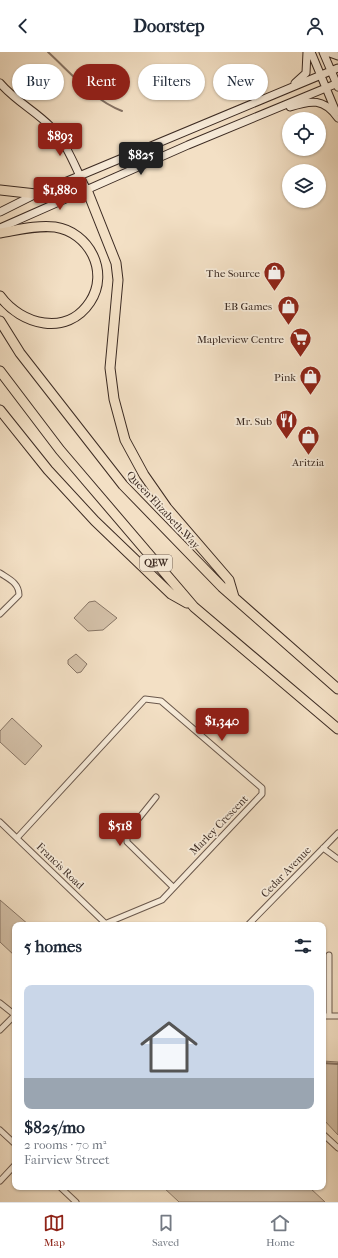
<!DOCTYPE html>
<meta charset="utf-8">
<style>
body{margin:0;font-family:"IM FELL French Canon",serif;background:#f2f2f3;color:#1f2937;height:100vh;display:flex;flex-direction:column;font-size:15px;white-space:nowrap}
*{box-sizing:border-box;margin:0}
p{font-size:13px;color:#747a83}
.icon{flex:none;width:22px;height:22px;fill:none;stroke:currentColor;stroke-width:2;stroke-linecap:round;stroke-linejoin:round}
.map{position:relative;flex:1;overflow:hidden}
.details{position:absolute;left:12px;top:870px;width:314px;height:268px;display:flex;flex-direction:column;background:#fff;border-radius:8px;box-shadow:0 1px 3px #0004}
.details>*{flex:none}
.hud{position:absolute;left:12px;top:12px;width:314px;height:36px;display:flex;gap:8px}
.tools{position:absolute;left:282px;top:60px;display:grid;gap:8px}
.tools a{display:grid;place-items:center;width:44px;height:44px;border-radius:50%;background:#fff;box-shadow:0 1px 3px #0004;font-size:20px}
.price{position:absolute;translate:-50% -34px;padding:0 9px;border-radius:4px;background:#8f2418;color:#fff;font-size:13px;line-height:26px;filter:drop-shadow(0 1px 2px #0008)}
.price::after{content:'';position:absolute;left:50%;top:24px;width:12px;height:9px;margin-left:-6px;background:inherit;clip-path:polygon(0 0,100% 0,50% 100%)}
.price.selected{background:#222;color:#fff}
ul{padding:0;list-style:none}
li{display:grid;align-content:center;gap:8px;height:212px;padding:0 12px}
li span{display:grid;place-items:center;height:124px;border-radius:8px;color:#555}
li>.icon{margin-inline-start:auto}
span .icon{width:72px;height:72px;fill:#fffc;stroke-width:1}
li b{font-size:17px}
h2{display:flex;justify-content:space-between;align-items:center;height:48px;padding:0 12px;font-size:17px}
.chip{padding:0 14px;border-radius:18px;background:#fff;box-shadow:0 1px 3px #0004;font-size:14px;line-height:36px}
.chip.selected{background:#8f2418;color:#fff}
header{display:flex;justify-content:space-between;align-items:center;height:52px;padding:0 12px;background:#fff;font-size:18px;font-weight:700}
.menu{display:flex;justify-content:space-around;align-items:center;height:56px;border-top:1px solid #e0e1e3;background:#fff;font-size:11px;color:#747a83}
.menu a{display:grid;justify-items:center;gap:2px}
.menu .selected{color:#8f2418}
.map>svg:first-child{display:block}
</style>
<header><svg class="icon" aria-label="back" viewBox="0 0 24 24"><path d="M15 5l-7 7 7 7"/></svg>Doorstep<svg class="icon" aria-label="person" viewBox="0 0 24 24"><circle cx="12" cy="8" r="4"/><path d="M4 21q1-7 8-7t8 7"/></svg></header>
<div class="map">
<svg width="338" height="1150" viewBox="0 0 338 1150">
<rect width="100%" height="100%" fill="#f3e0c5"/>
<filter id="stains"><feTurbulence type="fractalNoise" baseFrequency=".005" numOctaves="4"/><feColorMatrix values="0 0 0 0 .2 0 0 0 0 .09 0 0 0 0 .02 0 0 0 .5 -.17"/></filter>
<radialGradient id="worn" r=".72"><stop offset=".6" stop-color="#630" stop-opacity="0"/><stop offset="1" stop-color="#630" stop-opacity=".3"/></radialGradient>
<path fill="#d4c1a9" stroke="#887666" d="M95 549 117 566 103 578 88 579 74 566 89 550Z
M76 602 87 612 81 620 77 621 68 612V608Z
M12 666 42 694 25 713 0 690V679Z
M0 848 29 873H15V904L0 890Z
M323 1009 338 1010V1083L323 1067Z
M163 1135H309L325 1150H179Z"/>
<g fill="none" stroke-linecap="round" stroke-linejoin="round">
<path stroke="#857263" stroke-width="2" d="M48 0C71 21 93 48 122 59
M323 1011 338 1012"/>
<defs>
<path id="street" d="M0 521C9 527 19 531 19 543L0 562
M156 745 127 781V790L173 835
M0 770 106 872
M17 786 145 647 161 649 262 736V742L162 848 102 873
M323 796 338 807
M248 873 338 781
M0 951 15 963
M323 964H338
M329 964V903
M0 978 15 963
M0 1078 15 1092
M323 1082 338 1096
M0 1129 15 1113
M60 1135 76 1150"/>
<path id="secondary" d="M311 0 336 60
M323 0 338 35
M327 0 338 4
M0 31C15 49 36 59 52 76 68 93 76 118 87 138
M295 31 306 21 307 0
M290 55C311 48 324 46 338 66
M0 160 36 142 338 16
M0 176 188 93 338 31"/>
<path id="highway" d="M0 138 36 142
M87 138 116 211 118 228 110 316 114 347 125 388 144 423 167 456 229 528 234 545
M0 181C18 178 36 173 55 175 89 180 110 220 90 250 67 285 21 273 0 244
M0 269 20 301 123 433 222 535 338 637
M0 319 60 398 194 555 338 677
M0 358 48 418 95 469 171 542 187 551"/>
</defs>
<use href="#street" stroke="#6a584c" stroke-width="7"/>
<use href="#secondary" stroke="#3c2b23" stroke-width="9"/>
<use href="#highway" stroke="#3c2b23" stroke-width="11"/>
<use href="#street" stroke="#f7ebd9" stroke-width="5"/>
<use href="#secondary" stroke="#f7ebd9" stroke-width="7"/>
<use href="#highway" stroke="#f3e0c5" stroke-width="9"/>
</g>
<defs>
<symbol id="shop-pin" viewBox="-11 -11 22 30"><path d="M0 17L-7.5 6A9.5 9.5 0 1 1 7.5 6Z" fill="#8f2418" stroke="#f7ebd9"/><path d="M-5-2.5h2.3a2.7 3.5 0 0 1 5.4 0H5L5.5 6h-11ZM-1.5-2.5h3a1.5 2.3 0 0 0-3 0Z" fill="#fff"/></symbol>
<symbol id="supermarket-pin" viewBox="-11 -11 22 30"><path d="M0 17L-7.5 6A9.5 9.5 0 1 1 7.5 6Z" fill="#8f2418" stroke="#f7ebd9"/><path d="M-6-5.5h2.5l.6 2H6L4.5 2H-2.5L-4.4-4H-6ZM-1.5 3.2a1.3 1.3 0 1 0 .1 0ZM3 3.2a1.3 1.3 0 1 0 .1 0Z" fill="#fff"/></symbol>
<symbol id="restaurant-pin" viewBox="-11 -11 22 30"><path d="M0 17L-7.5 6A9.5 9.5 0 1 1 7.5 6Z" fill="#8f2418" stroke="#f7ebd9"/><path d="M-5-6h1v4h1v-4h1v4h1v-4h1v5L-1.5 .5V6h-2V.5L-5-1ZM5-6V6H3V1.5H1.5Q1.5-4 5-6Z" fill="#fff"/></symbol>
</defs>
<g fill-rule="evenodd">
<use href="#shop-pin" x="262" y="208" width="25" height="34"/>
<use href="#shop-pin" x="276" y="242" width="25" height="34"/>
<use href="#supermarket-pin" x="288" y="274" width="25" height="34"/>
<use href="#shop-pin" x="298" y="312" width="25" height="34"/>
<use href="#restaurant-pin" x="274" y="356" width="25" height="34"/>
<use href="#shop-pin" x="296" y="372" width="25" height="34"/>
</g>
<g text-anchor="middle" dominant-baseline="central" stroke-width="3.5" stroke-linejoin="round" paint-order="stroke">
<rect fill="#f7ebd9" stroke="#74655a" stroke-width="1" x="140" y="503" width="32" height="16" rx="3"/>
<g font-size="10" font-weight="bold" fill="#3c2b23">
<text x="156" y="511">QEW</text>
</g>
<g font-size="11" fill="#3c2b23" stroke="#f7ebd9" text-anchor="end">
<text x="260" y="221">The Source</text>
<text x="272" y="254">EB Games</text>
<text x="284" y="287">Mapleview Centre</text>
<text x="296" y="325">Pink</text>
<text x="272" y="369">Mr. Sub</text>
<text x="308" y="410" text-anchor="middle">Aritzia</text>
</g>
<g font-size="11" fill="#3c2b23" stroke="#f7ebd9">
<text transform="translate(163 458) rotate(47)">Queen Elizabeth Way</text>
<text transform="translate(219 773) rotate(-46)">Marley Crescent</text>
<text transform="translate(60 814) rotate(44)">Francis Road</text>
<text transform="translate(286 820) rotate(-46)">Cedar Avenue</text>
</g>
</g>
<rect width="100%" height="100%" filter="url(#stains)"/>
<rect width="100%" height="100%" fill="url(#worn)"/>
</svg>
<div class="tools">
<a><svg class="icon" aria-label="locate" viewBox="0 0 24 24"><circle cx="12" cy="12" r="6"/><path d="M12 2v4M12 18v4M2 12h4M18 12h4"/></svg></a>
<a><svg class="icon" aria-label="layers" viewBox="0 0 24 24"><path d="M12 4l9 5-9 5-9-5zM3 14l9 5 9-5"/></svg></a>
</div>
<b class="price" style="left:60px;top:105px">$893</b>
<b class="price selected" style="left:141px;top:124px">$825</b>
<b class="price" style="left:60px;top:159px">$1,880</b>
<b class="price" style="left:222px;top:690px">$1,340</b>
<b class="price" style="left:120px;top:795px">$518</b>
<div class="hud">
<a class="chip">Buy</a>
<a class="chip selected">Rent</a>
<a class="chip">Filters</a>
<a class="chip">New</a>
</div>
<section class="details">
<h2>5 homes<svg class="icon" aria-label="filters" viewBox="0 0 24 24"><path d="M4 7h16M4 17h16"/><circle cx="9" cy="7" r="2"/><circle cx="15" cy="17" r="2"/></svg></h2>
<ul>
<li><span style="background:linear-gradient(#c9d6e8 75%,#9aa5b1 0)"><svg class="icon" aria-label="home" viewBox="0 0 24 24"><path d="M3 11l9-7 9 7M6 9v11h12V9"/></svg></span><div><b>$825/mo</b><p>2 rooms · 70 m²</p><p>Fairview Street</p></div></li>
</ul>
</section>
</div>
<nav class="menu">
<a class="selected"><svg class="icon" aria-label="map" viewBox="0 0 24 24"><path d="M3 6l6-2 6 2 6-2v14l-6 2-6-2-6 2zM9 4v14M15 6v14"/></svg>Map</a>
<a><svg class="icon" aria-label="saved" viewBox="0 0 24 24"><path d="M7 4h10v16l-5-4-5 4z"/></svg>Saved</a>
<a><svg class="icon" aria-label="home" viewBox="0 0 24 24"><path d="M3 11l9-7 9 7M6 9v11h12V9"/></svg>Home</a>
</nav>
